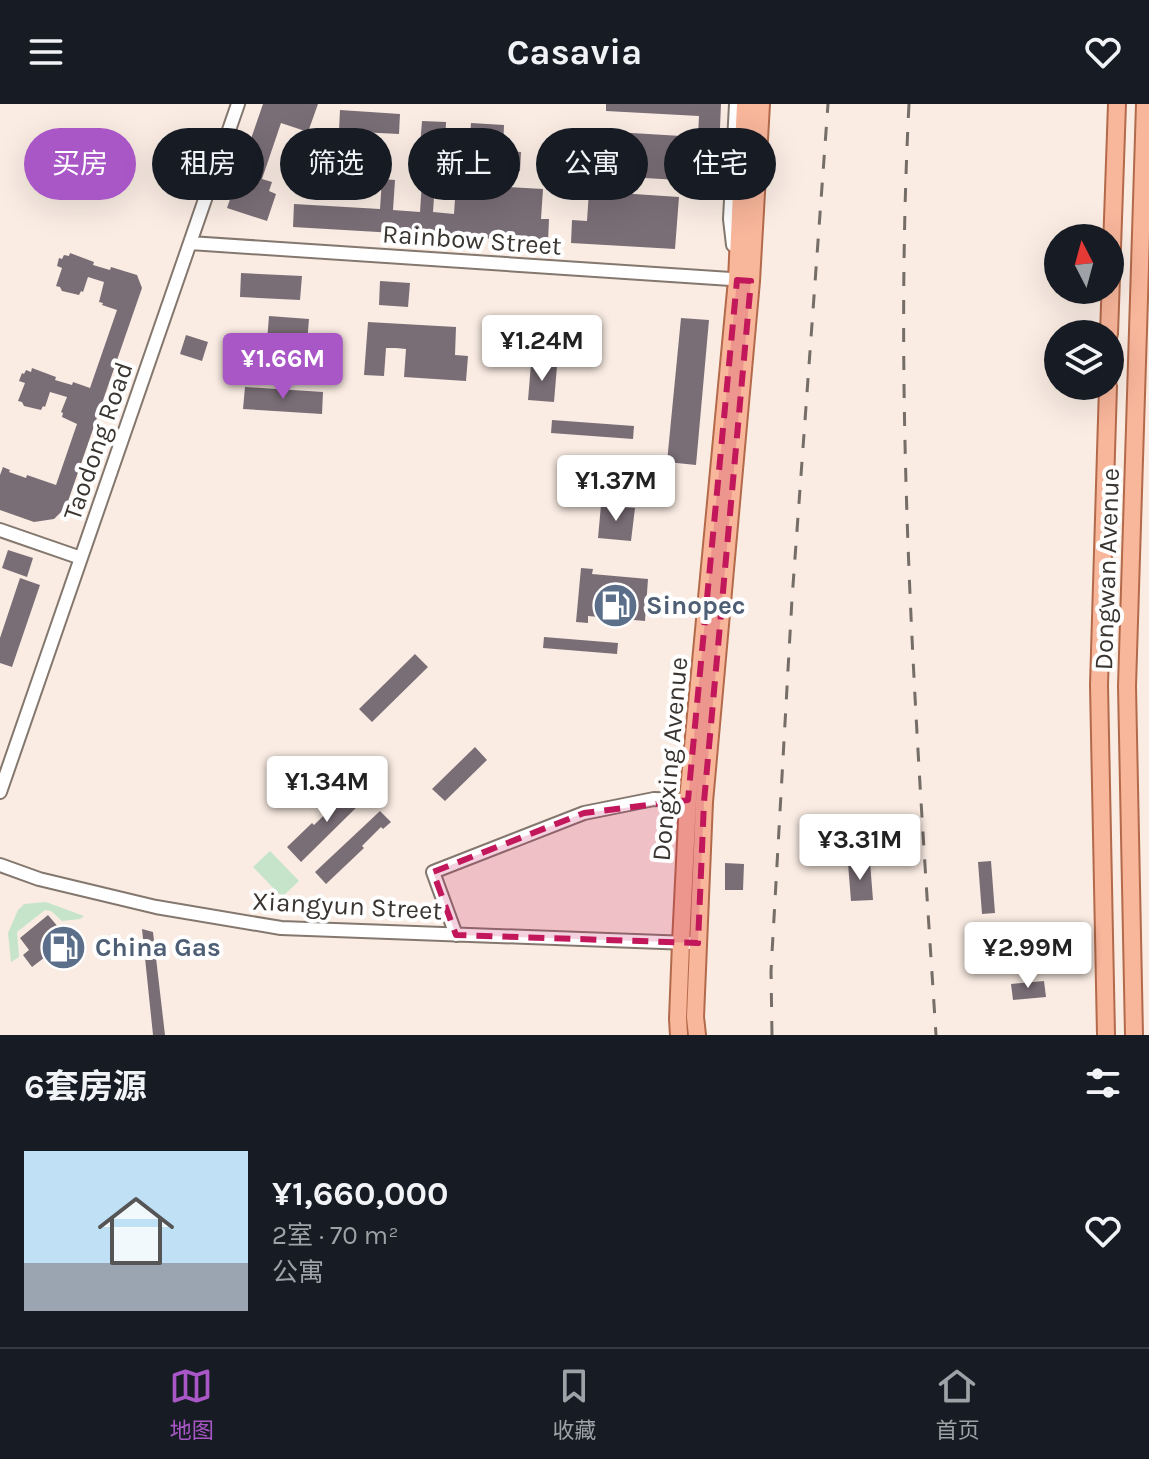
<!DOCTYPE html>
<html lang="zh">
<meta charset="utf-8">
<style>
body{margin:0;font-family:Karla,"Noto Sans SC",sans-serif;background:#242831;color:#f1f3f6;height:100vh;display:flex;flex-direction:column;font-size:30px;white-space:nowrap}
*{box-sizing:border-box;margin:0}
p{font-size:26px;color:#9ea1a6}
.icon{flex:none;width:44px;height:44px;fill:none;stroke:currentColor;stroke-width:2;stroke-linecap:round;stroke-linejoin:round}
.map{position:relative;height:931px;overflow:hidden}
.sheet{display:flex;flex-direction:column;background:#171b24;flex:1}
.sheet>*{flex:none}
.banner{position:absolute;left:24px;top:24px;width:1102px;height:72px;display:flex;gap:16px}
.needle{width:52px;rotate:354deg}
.tools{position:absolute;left:1044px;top:120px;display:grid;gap:16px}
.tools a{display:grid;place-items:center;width:80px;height:80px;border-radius:50%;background:#171b24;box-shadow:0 8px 32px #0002;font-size:40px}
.price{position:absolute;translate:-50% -68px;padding:0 18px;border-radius:8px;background:#fff;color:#222;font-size:26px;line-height:52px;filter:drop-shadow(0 2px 4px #0008)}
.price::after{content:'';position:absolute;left:50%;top:48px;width:24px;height:18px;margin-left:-12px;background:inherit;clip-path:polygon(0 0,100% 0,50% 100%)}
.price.on{background:#a957c6;color:#fff}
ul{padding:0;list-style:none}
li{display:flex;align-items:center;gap:24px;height:200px;padding:0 24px}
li+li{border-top:2px solid #363941}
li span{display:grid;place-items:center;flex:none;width:224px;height:160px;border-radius:0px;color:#555}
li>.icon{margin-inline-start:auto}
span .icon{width:96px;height:96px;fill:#fffc;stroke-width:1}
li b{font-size:34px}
h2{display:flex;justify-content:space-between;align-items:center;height:96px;padding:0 24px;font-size:34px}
.chip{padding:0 28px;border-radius:36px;background:#171b24;box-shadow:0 8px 32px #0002;font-size:28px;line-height:72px}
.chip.on{background:#a957c6;color:#fff}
header{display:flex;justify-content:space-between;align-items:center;height:104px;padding:0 24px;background:#171b24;font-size:36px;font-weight:700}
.tab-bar{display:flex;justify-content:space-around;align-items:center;height:112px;border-top:2px solid #363941;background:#171b24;font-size:22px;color:#9ea1a6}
.tab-bar a{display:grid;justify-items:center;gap:4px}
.tab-bar .on{color:#a957c6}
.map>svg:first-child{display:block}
</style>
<header><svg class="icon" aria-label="menu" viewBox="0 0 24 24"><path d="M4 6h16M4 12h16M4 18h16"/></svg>Casavia<svg class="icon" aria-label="heart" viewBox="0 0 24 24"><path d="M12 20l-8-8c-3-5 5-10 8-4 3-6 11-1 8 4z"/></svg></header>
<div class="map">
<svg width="1149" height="931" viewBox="0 0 1149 931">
<rect width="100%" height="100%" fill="#faece3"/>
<path fill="#c5e4ca" d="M270 747 299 777 282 793 253 763Z
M46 798 84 812 80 815 62 817 51 807 45 806 17 828 19 853 11 858 8 829 18 806 24 800Z"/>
<path fill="#7a6e76" d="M263 0H318L308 28 281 19 262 75 272 78 269 87 276 90 267 117 227 104Z
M606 0H721L717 94 696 93V77L559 69 560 51H563L565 25 698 33 699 12 606 7Z
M340 6 400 10 399 30 339 27Z
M422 17 446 18 445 44 469 45 471 19 504 21 503 47 521 48 520 67 415 61 416 42H420Z
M382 75 395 76 393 106 420 108 422 78H435L433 108 454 110 456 80 543 85 541 115H549L548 138 293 123 294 100 380 105Z
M589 87 679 93 675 145 571 139 572 116 587 117Z
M70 149 94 158 93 161 110 166 111 163 137 171 142 184 66 403 54 415 34 418 0 406V371L3 363 10 366 9 368 26 374 27 371 56 381 77 320 62 313 63 309 61 308 67 293 50 288 45 303 43 302 41 306 24 302 22 298 18 297 25 279 19 277 22 269 24 270 26 266 31 268 32 264 56 273 55 276 72 281 73 278 90 284 117 206 102 201 103 199 99 198 104 178 88 173 83 188 81 187 79 191 62 187 60 183 56 182 62 164 57 162 59 154 62 155 64 151 69 152Z
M241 169 302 172 300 196 240 193Z
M380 177 410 179 408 203 379 201Z
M269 212 309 215 307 239H297L296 267 286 266 287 238 267 237Z
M681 214 709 216 696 361 667 358Z
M368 218 456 223 455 251 468 252 466 277 404 273 406 245 396 244H386L384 272 364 271Z
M186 231 208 238 202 257 180 250Z
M531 260 557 262 554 298 528 296Z
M245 283 323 288 322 310 243 305Z
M552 316 634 322 633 335 551 329Z
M601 401 635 404 631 437 598 434Z
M8 446 33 454 27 473 2 464Z
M581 464 593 465 592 470 648 475 645 517 588 512V519L576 518Z
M20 474 40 481 12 563 0 559V534Z
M544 533 618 539 617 550 543 544Z
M415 550 428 563 372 618 359 605Z
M475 643 487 656 445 697 432 685Z
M356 680 368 692 301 758 287 743 312 719 314 721Z
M380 707 391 718 383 725 381 723 362 742 364 744 326 780 315 768Z
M991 757 995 809 982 810 978 758Z
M870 758 873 796 851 797 848 759Z
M725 759 744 760 743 786H725Z
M48 811 59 824 61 822 70 834 32 863 23 851 29 846 20 834Z
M142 825 153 828 165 931H153Z
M1044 877 1046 893 1013 896 1011 880Z"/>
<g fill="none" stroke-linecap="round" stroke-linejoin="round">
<defs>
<path id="minor" d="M190 139 746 176
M733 141 730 115 736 0
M0 426 81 454
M0 688 238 0
M0 761 39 775 156 803 281 824 689 839
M456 831 433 768 584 709 654 695 688 696"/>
<path id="major" d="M1109 230 1117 0
M679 931 678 915 681 839 688 696 737 176 745 0
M697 931 695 913 704 698 751 177 761 0
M1106 931 1099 581 1108 282
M1134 931 1127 582 1145 0"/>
</defs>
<use href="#minor" stroke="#83776e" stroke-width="16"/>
<use href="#major" stroke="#b36a4a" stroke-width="20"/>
<use href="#minor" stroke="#fff" stroke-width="12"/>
<use href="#major" stroke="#f8b69b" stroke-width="16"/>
<path stroke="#756d68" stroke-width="3" stroke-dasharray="14 14" stroke-linecap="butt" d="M909 0C893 311 916 621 936 931
M772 931 771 867 792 495 828 0"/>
</g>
<path fill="#c2185b" fill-opacity="0.2" stroke="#c2185b" stroke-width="6" stroke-dasharray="16 10" stroke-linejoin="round" d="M737 176 751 177 704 698 698 839 456 831 433 768 584 709 688 696Z"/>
<defs>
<symbol id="fuel-disc" viewBox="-11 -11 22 22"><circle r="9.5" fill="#5c6f8a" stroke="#fff"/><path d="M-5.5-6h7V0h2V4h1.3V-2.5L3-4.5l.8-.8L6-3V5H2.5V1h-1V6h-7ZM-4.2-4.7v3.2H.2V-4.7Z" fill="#fff"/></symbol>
</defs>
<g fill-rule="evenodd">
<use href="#fuel-disc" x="590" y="476" width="51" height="51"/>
<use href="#fuel-disc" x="38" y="818" width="51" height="51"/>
</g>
<g text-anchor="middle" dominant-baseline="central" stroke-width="8" stroke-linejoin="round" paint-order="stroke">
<g font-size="26" fill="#3a3531" stroke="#fff">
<text transform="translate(472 136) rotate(4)">Rainbow Street</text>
<text transform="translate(98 337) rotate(-71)">Taodong Road</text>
<text transform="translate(1107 465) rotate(-88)">Dongwan Avenue</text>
<text transform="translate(670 655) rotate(-85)">Dongxing Avenue</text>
<text transform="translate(347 802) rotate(3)">Xiangyun Street</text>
</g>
<g font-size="26" font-weight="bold" fill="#4e5e75" stroke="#fff" text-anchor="start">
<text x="646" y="501">Sinopec</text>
<text x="95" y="843">China Gas</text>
</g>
</g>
</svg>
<div class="tools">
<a><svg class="needle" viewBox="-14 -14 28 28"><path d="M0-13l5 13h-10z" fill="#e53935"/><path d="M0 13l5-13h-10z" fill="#9ea1a6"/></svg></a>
<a><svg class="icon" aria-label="layers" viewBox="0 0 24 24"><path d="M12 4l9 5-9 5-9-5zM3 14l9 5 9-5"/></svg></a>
</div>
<b class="price" style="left:542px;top:279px">¥1.24M</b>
<b class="price on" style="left:283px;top:297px">¥1.66M</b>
<b class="price" style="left:616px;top:419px">¥1.37M</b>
<b class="price" style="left:327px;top:720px">¥1.34M</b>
<b class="price" style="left:860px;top:778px">¥3.31M</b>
<b class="price" style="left:1028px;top:886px">¥2.99M</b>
<div class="banner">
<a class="chip on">买房</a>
<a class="chip">租房</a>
<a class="chip">筛选</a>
<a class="chip">新上</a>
<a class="chip">公寓</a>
<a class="chip">住宅</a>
</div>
</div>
<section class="sheet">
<h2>6套房源<svg class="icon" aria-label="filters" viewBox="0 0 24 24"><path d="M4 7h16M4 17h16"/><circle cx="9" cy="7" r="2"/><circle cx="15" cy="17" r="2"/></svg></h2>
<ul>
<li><span style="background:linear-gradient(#bfe0f5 70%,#9aa5b1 0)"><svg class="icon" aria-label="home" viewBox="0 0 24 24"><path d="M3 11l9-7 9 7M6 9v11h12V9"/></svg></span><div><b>¥1,660,000</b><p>2室 · 70 m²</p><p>公寓</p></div><svg class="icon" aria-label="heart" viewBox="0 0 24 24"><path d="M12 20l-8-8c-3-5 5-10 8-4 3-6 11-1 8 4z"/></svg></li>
</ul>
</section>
<nav class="tab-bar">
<a class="on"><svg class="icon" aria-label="map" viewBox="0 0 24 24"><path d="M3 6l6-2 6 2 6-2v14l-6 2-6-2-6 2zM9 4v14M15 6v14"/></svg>地图</a>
<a><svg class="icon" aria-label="saved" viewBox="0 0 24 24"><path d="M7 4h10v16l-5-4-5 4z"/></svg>收藏</a>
<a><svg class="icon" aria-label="home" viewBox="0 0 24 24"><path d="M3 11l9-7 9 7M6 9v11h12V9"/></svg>首页</a>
</nav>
